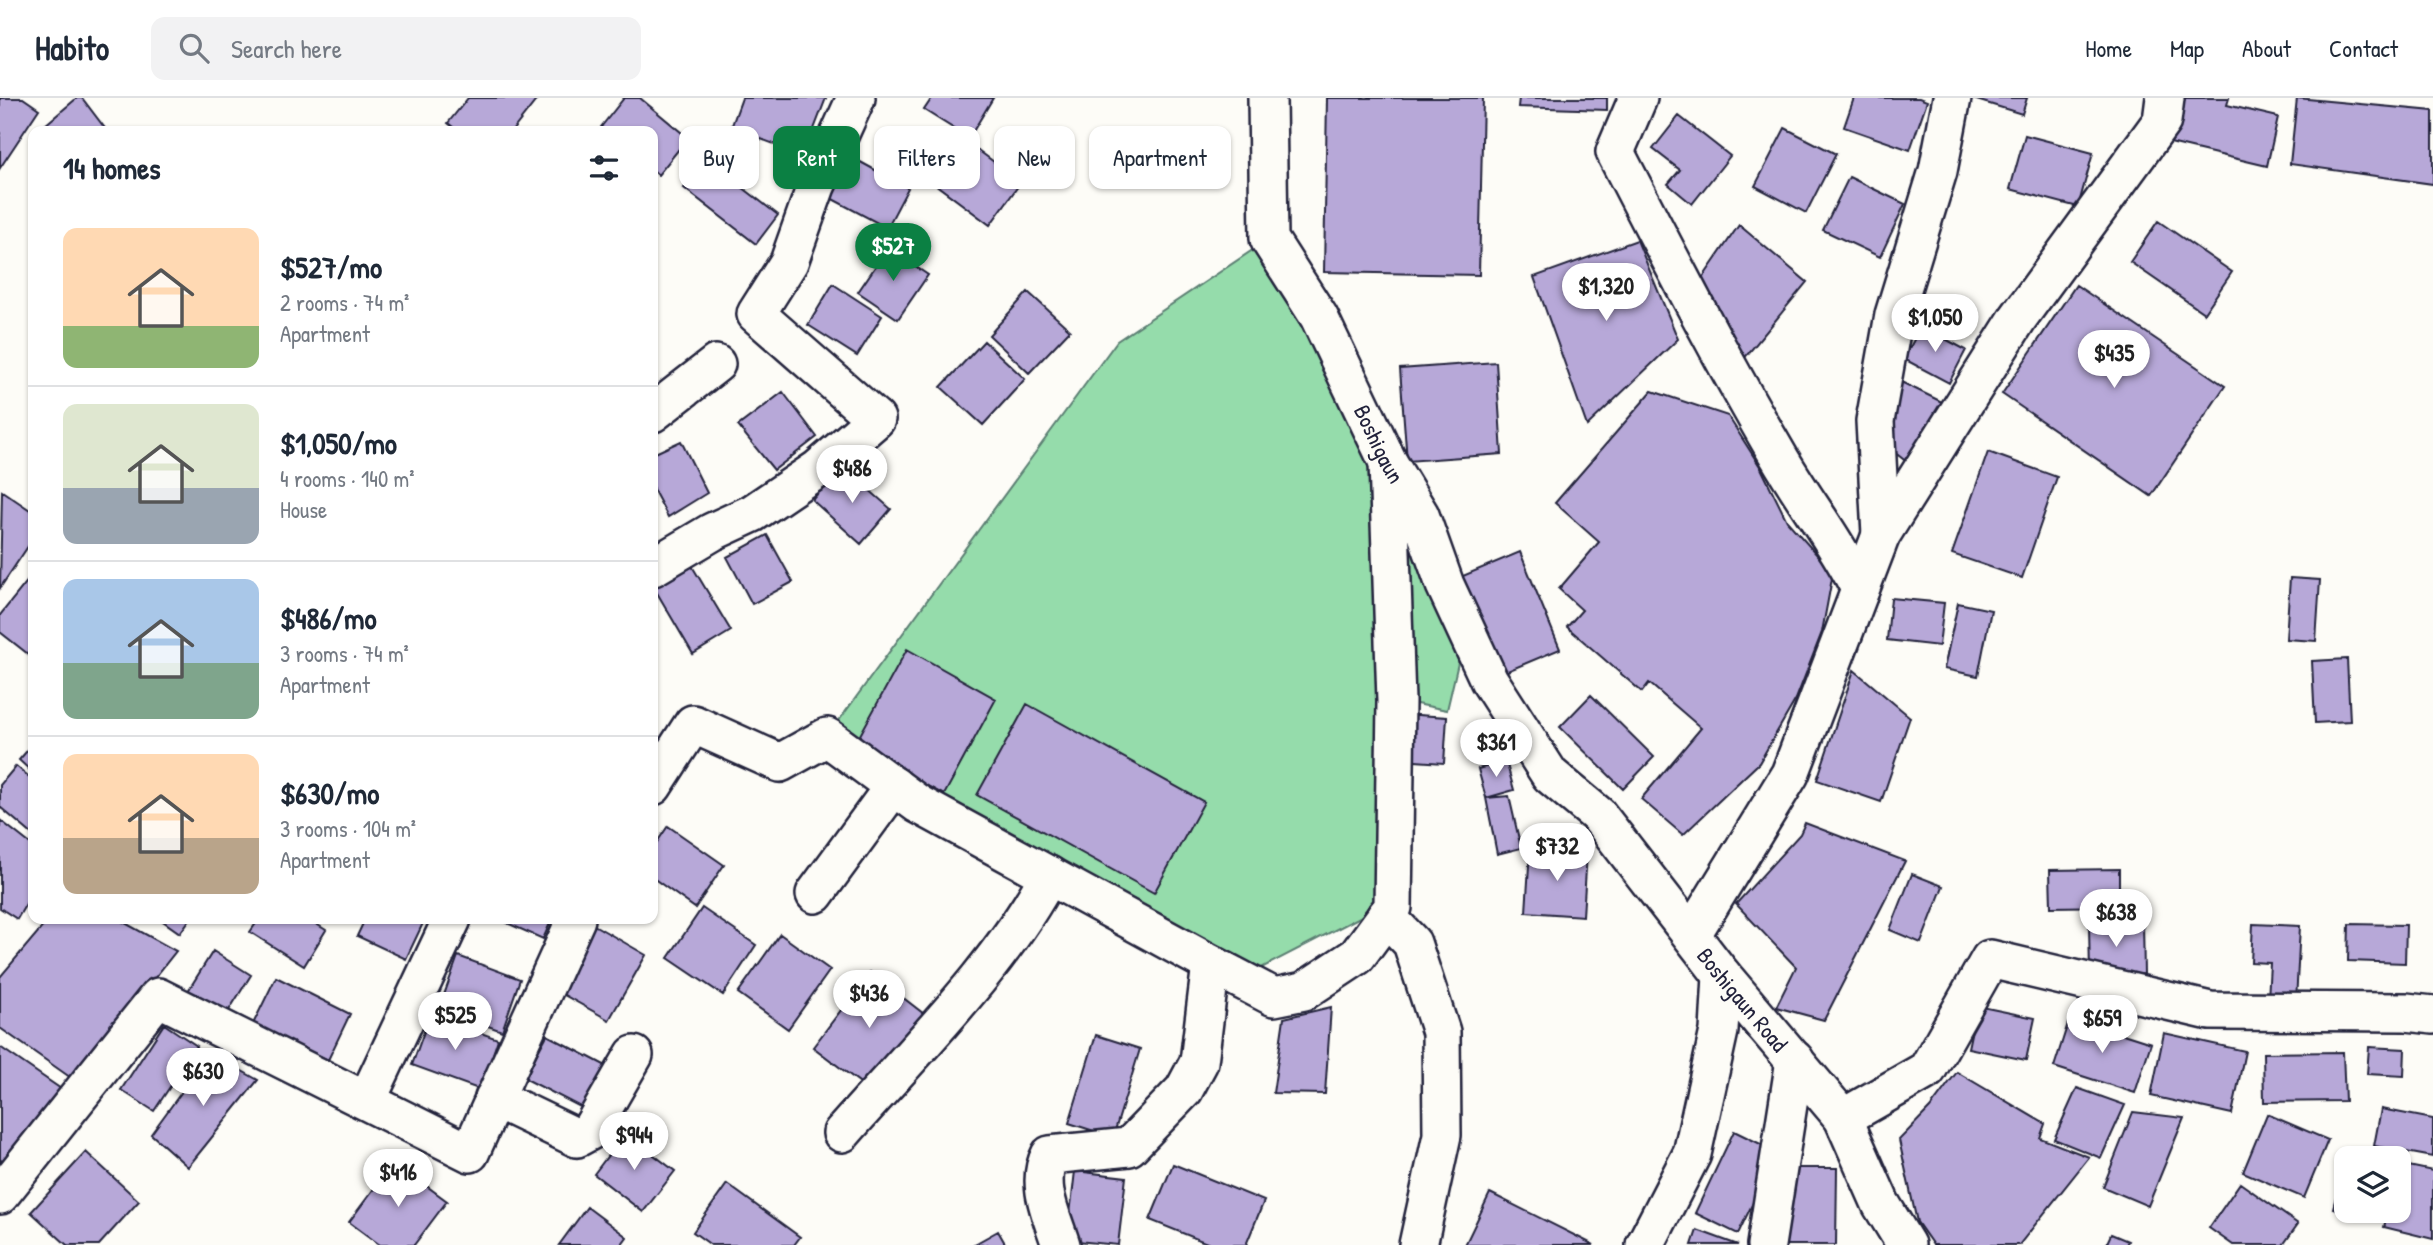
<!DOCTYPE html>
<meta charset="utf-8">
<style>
body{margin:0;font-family:"Patrick Hand",sans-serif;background:#f2f2f3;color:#1f2937;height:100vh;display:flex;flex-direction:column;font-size:26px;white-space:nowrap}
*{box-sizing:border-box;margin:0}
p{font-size:23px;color:#747a83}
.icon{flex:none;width:38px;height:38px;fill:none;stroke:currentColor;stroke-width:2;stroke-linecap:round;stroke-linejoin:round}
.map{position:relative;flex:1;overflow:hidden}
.drawer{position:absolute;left:28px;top:28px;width:630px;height:798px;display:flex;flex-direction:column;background:#fff;border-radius:14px;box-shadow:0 2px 5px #0004}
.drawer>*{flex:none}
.guide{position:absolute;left:679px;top:28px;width:665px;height:63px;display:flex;gap:14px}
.controls{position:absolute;left:2334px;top:1048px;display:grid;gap:14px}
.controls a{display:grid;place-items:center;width:77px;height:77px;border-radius:14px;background:#fff;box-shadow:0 2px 5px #0004;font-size:35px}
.price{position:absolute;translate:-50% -60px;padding:0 16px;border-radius:24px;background:#fff;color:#222;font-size:23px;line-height:46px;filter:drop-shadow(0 2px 4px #0008)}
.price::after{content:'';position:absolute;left:50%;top:42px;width:21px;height:16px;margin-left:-10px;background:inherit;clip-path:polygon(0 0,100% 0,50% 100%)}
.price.active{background:#0b8043;color:#fff}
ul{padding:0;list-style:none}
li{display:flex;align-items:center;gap:21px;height:175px;padding:0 35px}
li+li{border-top:2px solid #e0e1e3}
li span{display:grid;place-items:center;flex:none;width:196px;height:140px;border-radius:14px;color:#555}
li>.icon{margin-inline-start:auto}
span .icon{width:84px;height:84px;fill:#fffc;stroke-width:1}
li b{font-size:30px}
h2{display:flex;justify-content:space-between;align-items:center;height:84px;padding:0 35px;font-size:30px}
.tag{padding:0 24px;border-radius:14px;background:#fff;box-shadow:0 2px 5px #0004;font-size:24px;line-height:63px}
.tag.active{background:#0b8043;color:#fff}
header{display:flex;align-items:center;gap:42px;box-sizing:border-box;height:98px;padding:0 35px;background:#fff;border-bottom:2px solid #e0e1e3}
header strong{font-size:33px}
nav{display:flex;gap:38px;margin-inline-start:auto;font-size:24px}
.search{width:490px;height:63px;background:#f2f2f3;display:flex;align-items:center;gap:18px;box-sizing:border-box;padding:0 24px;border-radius:14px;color:#747a83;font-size:26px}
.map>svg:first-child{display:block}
</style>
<header>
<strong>Habito</strong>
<div class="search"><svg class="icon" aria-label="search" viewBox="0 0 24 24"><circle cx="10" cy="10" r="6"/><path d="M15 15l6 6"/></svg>Search here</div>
<nav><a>Home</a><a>Map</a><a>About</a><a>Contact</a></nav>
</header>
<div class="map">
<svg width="2433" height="1147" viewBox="0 0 2433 1147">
<rect width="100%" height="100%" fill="#fdfcf7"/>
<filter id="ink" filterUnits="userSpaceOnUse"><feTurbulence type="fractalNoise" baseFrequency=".0143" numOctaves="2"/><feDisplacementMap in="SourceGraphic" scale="14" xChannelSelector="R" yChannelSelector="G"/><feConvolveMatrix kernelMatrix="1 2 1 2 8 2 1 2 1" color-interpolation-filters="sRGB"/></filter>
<g filter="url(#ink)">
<path fill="#95dcab" stroke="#5c7f73" stroke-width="2" d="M1269 141 1461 552 1447 612 1401 603 1389 804 1242 880 827 639 1117 243Z"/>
<path fill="#b7a8d8" stroke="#22223b" stroke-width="2" d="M0 0H23L39 11 0 70Z
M77 0H82L107 33H38Z
M468 0H538L512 33H458L448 25Z
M624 0H640L688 40 658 77 653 72V33H606L601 29Z
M742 0H826L804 57 731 30Z
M932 0H993L969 40 924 12Z
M1327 0H1483L1479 177 1324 174Z
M1519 0H1607V12L1518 9Z
M1854 0H1919L1927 3 1910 52 1844 29Z
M1970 0H2027L2022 16Z
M2181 0H2229L2227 7 2278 19 2267 68 2170 45Z
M2297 0 2433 13V86L2290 66Z
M1679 18 1730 58 1692 106 1668 86 1680 72 1653 51Z
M1785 30 1836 56 1806 115 1755 88Z
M2025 37 2093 55 2078 109 2010 91Z
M967 44 1021 84 990 127 935 86Z
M844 55 908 90 887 130 823 96Z
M707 62 778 117 756 146 684 90Z
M1849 79 1905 106 1880 159 1823 132Z
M2158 123 2232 174 2204 215 2130 164Z
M1739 127 1807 184 1738 268 1697 188Z
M1637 142 1678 241 1587 328 1534 179Z
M888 150 928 177 898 221 858 194Z
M833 186 882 218 857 258 808 227Z
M2076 187 2225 288 2151 398 2002 296Z
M1028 194 1070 232 1029 275 989 237Z
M1921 228 1966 252 1949 285 1904 261Z
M984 243 1025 281 983 327 941 289Z
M1496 264 1502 356 1407 363 1400 271Z
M1895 281 1944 305 1908 365 1883 345Z
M1652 293 1728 318 1761 370 1787 423 1833 475 1822 534 1796 601 1759 665 1683 737 1641 701 1701 630 1649 585 1642 594 1567 529 1582 512 1559 491 1599 444 1555 405Z
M783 294 817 339 774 372 738 328Z
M681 343 707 395 668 419 653 391V356Z
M1988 354 2057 379 2022 480 1952 456Z
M842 368 891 411 861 446 812 402Z
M2 393 33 414V441L0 490Z
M767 437 793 484 752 506 727 459Z
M1520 454 1560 551 1498 577 1458 480Z
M686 458 731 533 693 556 653 488V479Z
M33 476V549L28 556 0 534V517Z
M2290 480 2320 482 2316 543 2286 541Z
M1891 500 1944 505 1939 548 1887 542Z
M1958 505 1991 512 1978 578 1944 571Z
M907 551 996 601 944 697 854 648Z
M2347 561 2350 623 2315 625 2312 563Z
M1854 572 1910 619 1881 704 1817 682Z
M1591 597 1654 659 1623 691 1560 629Z
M1027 606 1204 704 1154 795 977 697Z
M1403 616 1447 619 1444 665 1400 662Z
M33 646V675L19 662Z
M1506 663 1514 692 1486 700 1478 671Z
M16 668 33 682V737L0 709V687Z
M1509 698 1521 750 1497 756 1486 700Z
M0 722 33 748V794L17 821 0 810Z
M1805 725 1905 763 1824 922 1776 909 1796 869 1736 806 1800 736Z
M668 728 724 767 695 810 653 780V750Z
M1530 752 1587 755 1583 818 1526 814Z
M2119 771V808L2051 809 2050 772Z
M1912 776 1943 788 1921 845 1890 832Z
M702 810 756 847 723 897 668 860Z
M49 821H118L176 853 74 982 0 930V879Z
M160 821H190L180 835Z
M259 821H308L326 832 304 868 250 834Z
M365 821H425L406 861 357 838Z
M498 821H552L543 841Z
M2143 825 2144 876 2090 877 2089 826Z
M2253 826 2300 828 2296 903 2268 902 2270 865 2251 864Z
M2349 826 2406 827 2405 865 2348 863Z
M594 827 646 857 609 922 557 893Z
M780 836 830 872 788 931 738 895Z
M213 853 251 877 221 925 183 901Z
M458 858 520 881 502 933 439 911Z
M870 874 924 916 867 990 813 949Z
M276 879 350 916 328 962 253 926Z
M1977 908 2035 920 2026 962 1968 950Z
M1331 909 1325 996 1273 995 1284 920Z
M430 917 498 941 481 992 412 967Z
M2070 919 2151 945 2135 995 2054 969Z
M164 926 197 948 154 1013 121 992Z
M2164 935 2245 953 2232 1016 2151 998Z
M547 937 612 971 590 1014 524 980Z
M1096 937 1140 951 1113 1039 1069 1025Z
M0 949 64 993 0 1086Z
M2369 949 2405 951 2404 978 2367 976Z
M2343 954 2345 1003 2264 1004 2263 955Z
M210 955 258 982 188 1069 151 1036Z
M1957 974 2045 1026 2040 1040 2089 1059 2019 1147H1933L1917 1124 1899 1042 1930 1010Z
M2077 990 2125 1007 2101 1060 2054 1041Z
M2381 1011 2433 1021V1059L2374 1048Z
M2133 1014 2184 1020 2148 1108 2103 1089Z
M2267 1016 2328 1042 2304 1100 2243 1074Z
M1734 1033 1777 1054 1738 1136 1695 1115Z
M625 1035 675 1073 643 1114 594 1076Z
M86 1054 139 1103 99 1147H67L31 1114Z
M2347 1058 2355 1060H2347V1113H2374L2372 1121 2333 1110Z
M394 1064 447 1103 414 1147H380L349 1124Z
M1173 1066 1264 1103 1246 1147H1212L1150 1122Z
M2399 1066 2433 1073V1141L2384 1129 2388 1113H2399Z
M1785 1070H1837L1836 1147H1785Z
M1075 1073 1126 1079 1118 1147 1067 1142Z
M2240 1085 2298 1126 2283 1147H2233L2209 1130Z
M727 1086 800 1139 794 1147H711L693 1134Z
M1490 1095 1594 1147H1465Z
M587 1109 627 1139 621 1147H559Z
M1697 1132 1738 1147H1692Z
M998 1133 1006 1147H973Z
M2111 1136 2128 1143 2126 1147H2106Z"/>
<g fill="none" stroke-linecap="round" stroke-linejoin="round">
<defs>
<g id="minor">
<path id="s1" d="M1267 0 1269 141 1319 219 1388 364 1420 417 1445 487 1489 582 1550 677 1598 717 1722 877 1843 1020 1881 1106 1906 1147"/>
<path d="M1638 0 1615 54C1668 157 1721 260 1779 359 1805 404 1837 444 1860 491"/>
<path d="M653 315 716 266"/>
<path d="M1881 437 1875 323 1894 217 1938 73 1952 0"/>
<path d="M653 469 712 434 753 415 818 371 876 321 756 216 789 164 816 88 856 0"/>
<path d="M653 688 693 626 780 665 827 639 918 706 1211 866 1274 899 1304 893 1357 858 1393 809 1396 603 1388 364"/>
<path d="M815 796 894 688"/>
<path d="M1386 818 1412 845 1441 934 1442 1037 1418 1147"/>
<path d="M1692 836 1790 676 1881 437 2018 220 2162 23 2165 0"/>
<path d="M494 1000 577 1040 590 1033 634 957"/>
<path d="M367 1002 452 821"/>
<path d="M1843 1020 1927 972 1990 861 2210 913 2406 914 2433 917"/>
<path d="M842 1035C910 957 1001 868 1049 777"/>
<path d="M0 1097 158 899 470 1055 576 821"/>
<path d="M1061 1147C1052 1118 1035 1086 1050 1057L1129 1049 1184 992 1199 964 1211 866"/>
<path d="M1645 1147 1692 1056 1719 933 1722 877"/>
<path d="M1766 1147 1795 962"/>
</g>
</defs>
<use href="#minor" stroke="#22223b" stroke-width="42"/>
<use href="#minor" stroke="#fdfcf7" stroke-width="37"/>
</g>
</g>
<g text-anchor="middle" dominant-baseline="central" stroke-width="6" stroke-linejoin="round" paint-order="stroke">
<g font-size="23" fill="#22223b" stroke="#fdfcf7">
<text stroke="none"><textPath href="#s1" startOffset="374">Boshigaun</textPath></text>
<text stroke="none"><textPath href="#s1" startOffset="1045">Boshigaun Road</textPath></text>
</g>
</g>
</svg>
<div class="controls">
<a><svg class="icon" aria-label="layers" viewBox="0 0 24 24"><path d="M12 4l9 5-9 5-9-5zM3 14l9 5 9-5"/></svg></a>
</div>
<b class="price active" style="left:893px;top:185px">$527</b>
<b class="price" style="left:1606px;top:225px">$1,320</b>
<b class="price" style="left:1935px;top:256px">$1,050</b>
<b class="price" style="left:2114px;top:292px">$435</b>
<b class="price" style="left:852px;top:407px">$486</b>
<b class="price" style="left:1496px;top:681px">$361</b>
<b class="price" style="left:1557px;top:785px">$732</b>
<b class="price" style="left:2116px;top:851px">$638</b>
<b class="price" style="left:869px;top:932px">$436</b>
<b class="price" style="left:455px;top:954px">$525</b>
<b class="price" style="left:2102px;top:957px">$659</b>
<b class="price" style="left:203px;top:1010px">$630</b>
<b class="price" style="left:634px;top:1074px">$944</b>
<b class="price" style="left:398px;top:1111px">$416</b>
<div class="guide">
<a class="tag">Buy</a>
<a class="tag active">Rent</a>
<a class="tag">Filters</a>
<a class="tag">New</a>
<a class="tag">Apartment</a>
</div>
<section class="drawer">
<h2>14 homes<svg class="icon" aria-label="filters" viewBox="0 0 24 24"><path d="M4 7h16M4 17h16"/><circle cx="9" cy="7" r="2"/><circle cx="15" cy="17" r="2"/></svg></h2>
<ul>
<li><span style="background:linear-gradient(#ffd9b3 70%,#8fb573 0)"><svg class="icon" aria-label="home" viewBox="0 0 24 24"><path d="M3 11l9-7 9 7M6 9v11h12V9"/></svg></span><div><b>$527/mo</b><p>2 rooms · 74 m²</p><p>Apartment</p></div></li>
<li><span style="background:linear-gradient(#dfe7d0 60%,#9aa5b1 0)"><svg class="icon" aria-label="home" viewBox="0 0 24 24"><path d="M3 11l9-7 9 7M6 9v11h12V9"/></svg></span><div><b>$1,050/mo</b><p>4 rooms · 140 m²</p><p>House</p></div></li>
<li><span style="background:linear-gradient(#a9c7e8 60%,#7fa58c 0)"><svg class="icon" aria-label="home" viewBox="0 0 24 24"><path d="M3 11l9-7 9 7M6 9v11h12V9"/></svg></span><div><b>$486/mo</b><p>3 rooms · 74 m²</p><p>Apartment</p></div></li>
<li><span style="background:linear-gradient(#ffd9b3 60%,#b9a48a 0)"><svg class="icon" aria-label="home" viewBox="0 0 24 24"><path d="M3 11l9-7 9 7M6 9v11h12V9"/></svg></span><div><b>$630/mo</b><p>3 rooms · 104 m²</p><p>Apartment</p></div></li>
</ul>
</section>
</div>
